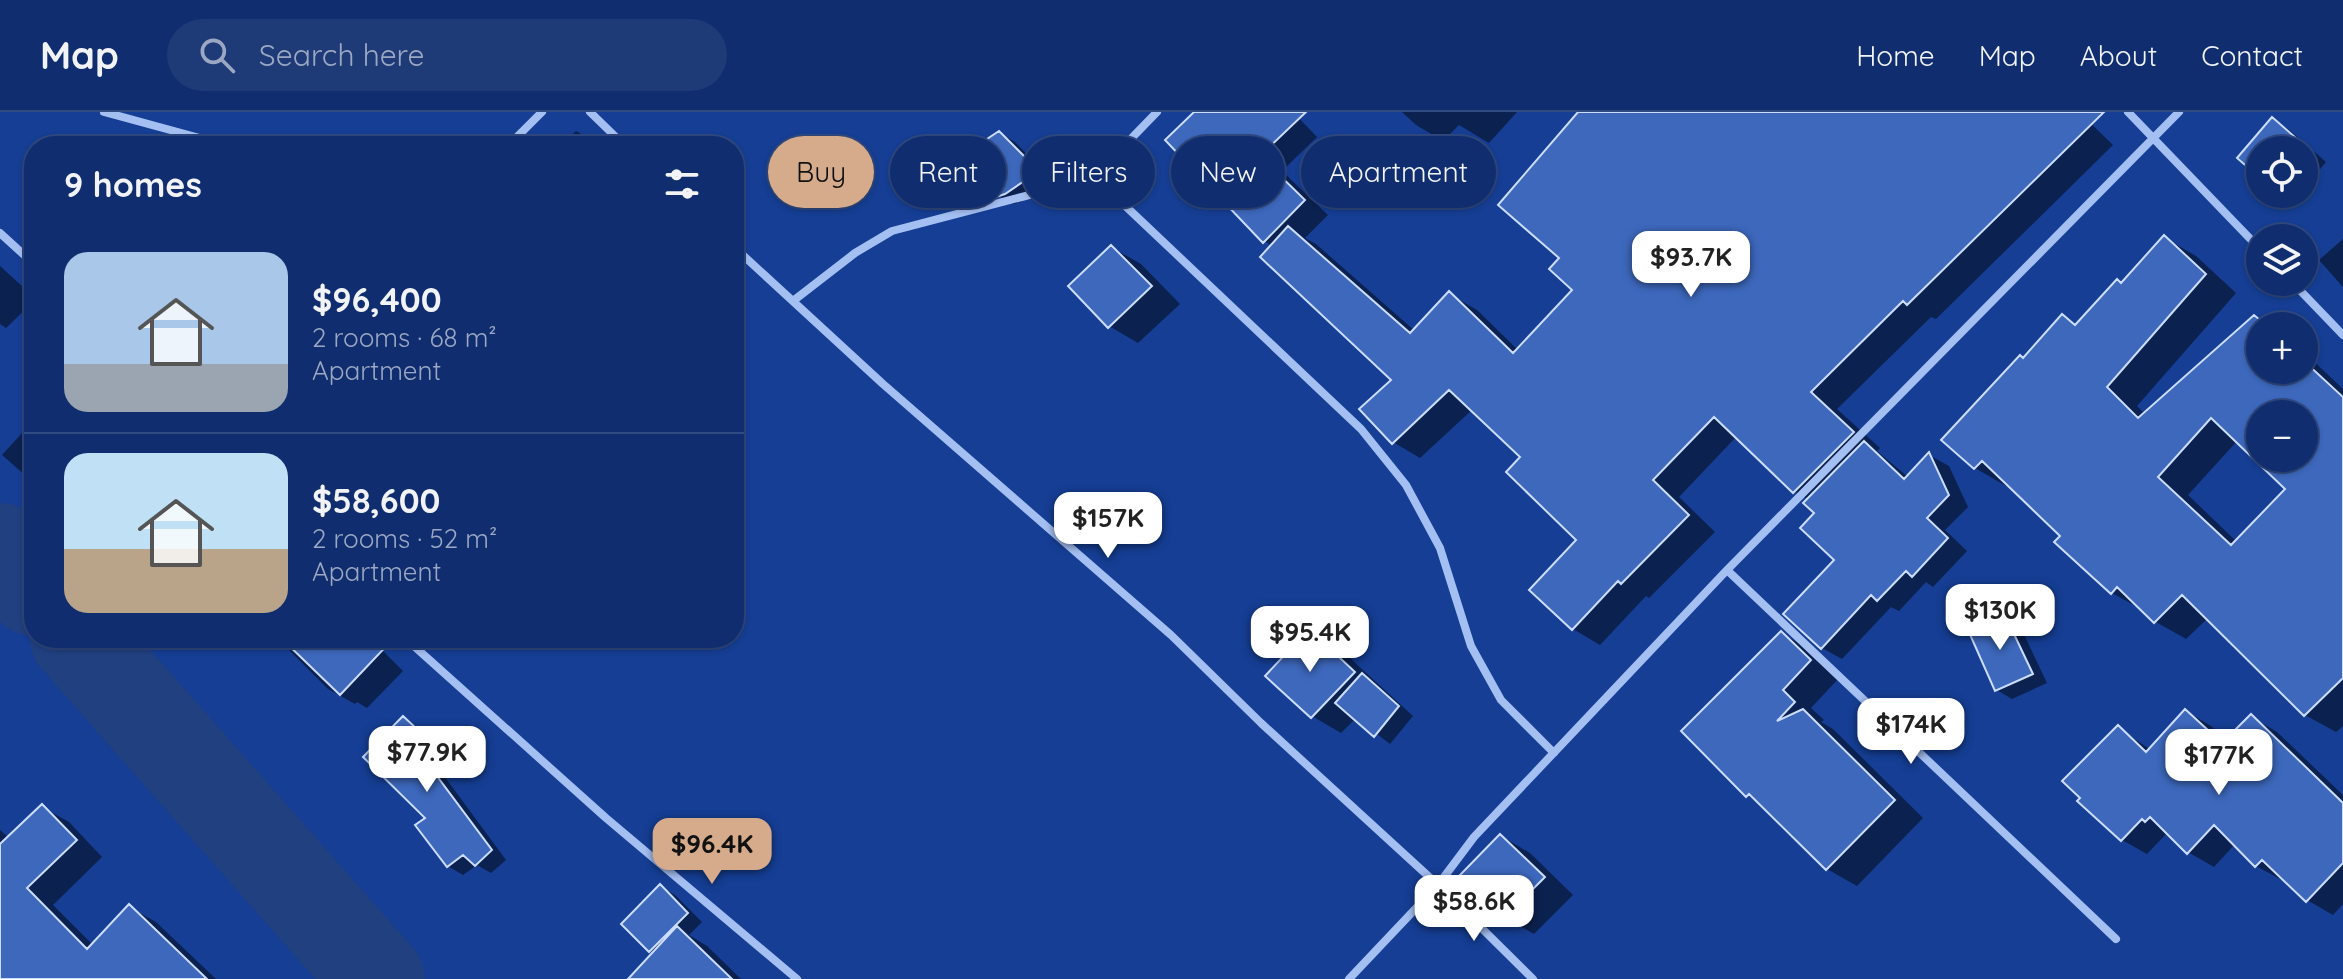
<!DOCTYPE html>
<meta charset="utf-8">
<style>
body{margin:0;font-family:Quicksand,sans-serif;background:#1e3a77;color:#f1f3f6;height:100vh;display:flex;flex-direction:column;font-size:30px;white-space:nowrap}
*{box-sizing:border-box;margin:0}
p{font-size:26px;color:#9ca8c3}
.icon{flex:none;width:44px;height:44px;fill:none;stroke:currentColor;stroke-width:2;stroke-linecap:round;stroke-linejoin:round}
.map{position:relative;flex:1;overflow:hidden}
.panel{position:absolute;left:24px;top:24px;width:720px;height:512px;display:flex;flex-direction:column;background:#102e6f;border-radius:32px;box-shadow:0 2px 6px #0004,0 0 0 2px #304a82}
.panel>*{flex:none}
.banner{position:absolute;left:768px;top:24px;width:760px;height:72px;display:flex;gap:16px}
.tools{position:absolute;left:2246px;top:24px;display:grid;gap:16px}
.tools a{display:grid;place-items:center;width:72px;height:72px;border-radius:50%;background:#102e6f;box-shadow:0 2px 6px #0004,0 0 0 2px #304a82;font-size:40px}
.price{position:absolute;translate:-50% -68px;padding:0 18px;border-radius:16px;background:#fff;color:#222;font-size:26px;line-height:52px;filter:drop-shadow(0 2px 4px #0008)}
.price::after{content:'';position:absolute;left:50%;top:48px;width:24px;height:18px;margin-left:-12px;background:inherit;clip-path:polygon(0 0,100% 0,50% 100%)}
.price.selected{background:#d6ab8b;color:#111}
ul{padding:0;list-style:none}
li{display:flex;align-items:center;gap:24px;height:200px;padding:0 40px}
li+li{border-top:2px solid #304a82}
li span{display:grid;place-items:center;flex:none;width:224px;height:160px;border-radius:24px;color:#555}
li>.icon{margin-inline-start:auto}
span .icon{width:96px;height:96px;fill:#fffc;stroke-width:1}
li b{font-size:34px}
h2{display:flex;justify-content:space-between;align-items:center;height:96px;padding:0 40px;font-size:34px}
.chip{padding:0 28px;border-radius:36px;background:#102e6f;box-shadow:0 2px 6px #0004,0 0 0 2px #304a82;font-size:28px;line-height:72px}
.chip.selected{background:#d6ab8b;color:#111}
header{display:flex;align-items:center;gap:48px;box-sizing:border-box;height:112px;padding:0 40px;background:#102e6f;border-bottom:2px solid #304a82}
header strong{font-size:38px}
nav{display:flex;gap:44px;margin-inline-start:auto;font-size:28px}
.search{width:560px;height:72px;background:#1e3a77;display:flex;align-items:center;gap:20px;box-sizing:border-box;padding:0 28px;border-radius:44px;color:#9ca8c3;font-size:30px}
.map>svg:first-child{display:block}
</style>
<header>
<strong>Map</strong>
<div class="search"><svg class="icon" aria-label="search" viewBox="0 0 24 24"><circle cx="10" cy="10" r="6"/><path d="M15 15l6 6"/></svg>Search here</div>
<nav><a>Home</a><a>Map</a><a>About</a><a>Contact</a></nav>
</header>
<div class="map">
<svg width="2343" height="867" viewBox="0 0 2343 867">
<rect width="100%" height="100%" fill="#153e94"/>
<path fill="#0007" fill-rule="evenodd" d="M1197 0H1293L1317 25 1282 59 1328 103 1305 126 1316 132 1415 219 1449 182 1477 198 1518 238 1574 178 1562 146 1581 0H2079L2113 33 1936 207 1931 205 1837 297 1880 336 1877 339 1908 365 1929 343 1949 354 1968 395 1945 418 1967 439 1933 475 1926 470 1899 499 1891 495 1842 547 1822 536 1836 448 1817 401 1809 388 1794 379 1737 324 1679 385 1715 420 1649 486 1646 484 1600 533 1573 517 1579 428 1523 345 1473 297 1420 346 1393 330 1394 268 1272 134 1265 129 1168 28Z
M1402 0H1517L1489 31 1459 13 1443 29 1416 13Z
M2272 8 2288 17 2326 50 2304 76V38H2260V63L2240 45Z
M576 19 602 34H562Z
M999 21 1015 30 1052 68 1021 90 1013 92 997 83Z
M2283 82H2299L2293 88Z
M2165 126 2196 144 2236 181 2137 294 2145 302 2254 205 2270 214H2260V258H2304V240L2343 277V614L2336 620 2305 603 2208 506 2186 527 2156 510 2143 498 2112 481 2063 424 2008 372 2006 374 1975 356 2024 248 2063 205 2077 213 2123 172ZM2260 302H2304V346H2260ZM2238 328 2287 377 2237 430 2188 383Z
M2343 127V175L2319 148Z
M1111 135 1141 152 1180 192 1138 231 1109 214Z
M0 154 34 185V189L6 216 0 212Z
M34 308V371L2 343Z
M2004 504 2019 512 2047 571 2012 587 1997 578Z
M1309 519 1339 536 1413 604 1390 632 1356 606 1341 621 1312 604Z
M1781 521 1811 538 1839 566 1811 596 1824 608 1821 610 1833 617 1923 706 1857 774 1827 757 1760 690 1747 683Z
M277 526H370L403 559 367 596 357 590 355 592 328 577Z
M2186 599 2211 614 2227 629 2251 605 2277 620 2343 683V792L2333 803 2307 788 2284 766 2282 768 2256 754 2235 732 2214 755 2188 740 2167 721 2147 742 2122 728 2118 616 2151 638Z
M403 606 418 615 447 642 436 653 506 748 491 761 477 753 463 763 448 754 428 706Z
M42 695 69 710 102 745 53 793 93 833 129 795 156 810 216 867H0V718L9 726Z
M1501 724 1530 741 1573 783 1534 822 1504 805Z
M660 775 675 783 702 810 689 823 707 834 741 867H631L655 841 650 838Z"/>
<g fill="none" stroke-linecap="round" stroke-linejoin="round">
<path stroke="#214080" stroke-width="94" d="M0 438 34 477
M77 526 378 867"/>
</g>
<path fill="#3d68bc" stroke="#cbdcfc" stroke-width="2" fill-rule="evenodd" d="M1194 0H1306L1260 44 1305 88 1263 131 1165 28Z
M1578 0H2104L1907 193 1903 189 1811 280 1854 320 1793 381 1714 305 1653 368 1689 403 1621 472 1618 469 1572 518 1529 478 1576 428 1506 360 1520 345 1449 278 1392 332 1359 297 1391 268 1260 145 1288 114 1410 221 1449 179 1513 241 1572 178 1549 157 1559 146 1498 93Z
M2272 5 2312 40 2304 50V38H2260V66L2237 46Z
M999 19 1039 59 1005 82 996 85 966 41Z
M2164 123 2206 162 2107 275 2138 306 2254 203 2267 214H2260V258H2304V249L2343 285V566L2304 604 2182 483 2154 511 2117 475 2111 482 2054 430 2060 424 1982 349 1974 357 1941 328 2020 243 2023 246 2062 202 2075 213 2117 167 2121 171ZM2260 302H2304V346H2260ZM2211 306 2285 377 2231 433 2158 365Z
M1111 133 1152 174 1108 216 1068 174Z
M1864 329 1904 367 1929 340 1949 383 1927 406 1948 426 1912 465 1906 459 1877 489 1871 483 1821 537 1783 502 1834 448 1800 416 1814 401 1803 391Z
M2004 501 2033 562 1995 579 1968 518Z
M1309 517 1355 560 1311 606 1265 564Z
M1781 519 1811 548 1783 578 1795 590 1777 609 1803 597 1895 688 1826 758 1749 682 1746 685 1681 619Z
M281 526H394L340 583Z
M1362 561 1399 594 1374 625 1335 591Z
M2185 597 2222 631 2251 602 2343 691V751L2306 790 2262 748 2255 755 2214 713 2187 742 2150 705 2145 710 2142 707 2121 729 2077 689 2080 686 2062 669 2118 613 2146 640Z
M403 604 433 632 422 644 492 738 475 754 463 743 447 755 415 713 425 706 363 645Z
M42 692 77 728 27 776 87 837 129 792 207 867H0V732Z
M1500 722 1545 765 1503 807 1460 763Z
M660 772 688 801 649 840 621 812Z
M677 814 732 867H628Z"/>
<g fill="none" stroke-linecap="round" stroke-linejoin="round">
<path stroke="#a4bff2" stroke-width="8" d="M104 0 229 34
M590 0 625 34
M2128 0 2260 137
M508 34 542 0
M1088 71 1157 0
M0 121 34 152
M734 135 883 272 1171 523 1261 611 1438 773 1474 725 1727 458 2179 0
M2292 170 2343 223
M793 189 855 141 892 119 1079 70 1099 73 1118 87 1361 317 1406 373 1440 436 1471 534 1501 588 1554 641
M1727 458 2116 827
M405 526 606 706 797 867
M1349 867 1438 773 1533 867"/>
</g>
</svg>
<div class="tools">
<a><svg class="icon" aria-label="locate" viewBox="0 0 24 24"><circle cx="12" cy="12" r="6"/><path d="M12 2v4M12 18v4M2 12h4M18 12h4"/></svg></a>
<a><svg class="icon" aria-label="layers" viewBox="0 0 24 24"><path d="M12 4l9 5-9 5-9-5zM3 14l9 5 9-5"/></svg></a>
<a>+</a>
<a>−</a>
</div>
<b class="price" style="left:1691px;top:187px">$93.7K</b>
<b class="price" style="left:1108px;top:448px">$157K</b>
<b class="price" style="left:2000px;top:540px">$130K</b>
<b class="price" style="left:1310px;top:562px">$95.4K</b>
<b class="price" style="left:1911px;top:654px">$174K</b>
<b class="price" style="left:427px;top:682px">$77.9K</b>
<b class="price" style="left:2219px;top:685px">$177K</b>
<b class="price selected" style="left:712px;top:774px">$96.4K</b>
<b class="price" style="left:1474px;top:831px">$58.6K</b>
<div class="banner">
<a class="chip selected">Buy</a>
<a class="chip">Rent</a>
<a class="chip">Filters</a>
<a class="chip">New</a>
<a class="chip">Apartment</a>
</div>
<section class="panel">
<h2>9 homes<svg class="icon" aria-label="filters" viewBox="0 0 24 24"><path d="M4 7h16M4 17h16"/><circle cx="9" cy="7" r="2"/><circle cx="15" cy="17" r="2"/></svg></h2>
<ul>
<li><span style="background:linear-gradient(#a9c7e8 70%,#9aa5b1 0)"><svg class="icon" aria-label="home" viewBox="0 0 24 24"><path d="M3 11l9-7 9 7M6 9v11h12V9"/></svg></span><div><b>$96,400</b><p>2 rooms · 68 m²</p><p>Apartment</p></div></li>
<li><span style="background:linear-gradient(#bfe0f5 60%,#b9a48a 0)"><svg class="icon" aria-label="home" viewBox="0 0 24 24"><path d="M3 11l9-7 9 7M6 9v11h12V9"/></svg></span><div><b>$58,600</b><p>2 rooms · 52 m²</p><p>Apartment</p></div></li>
</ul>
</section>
</div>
